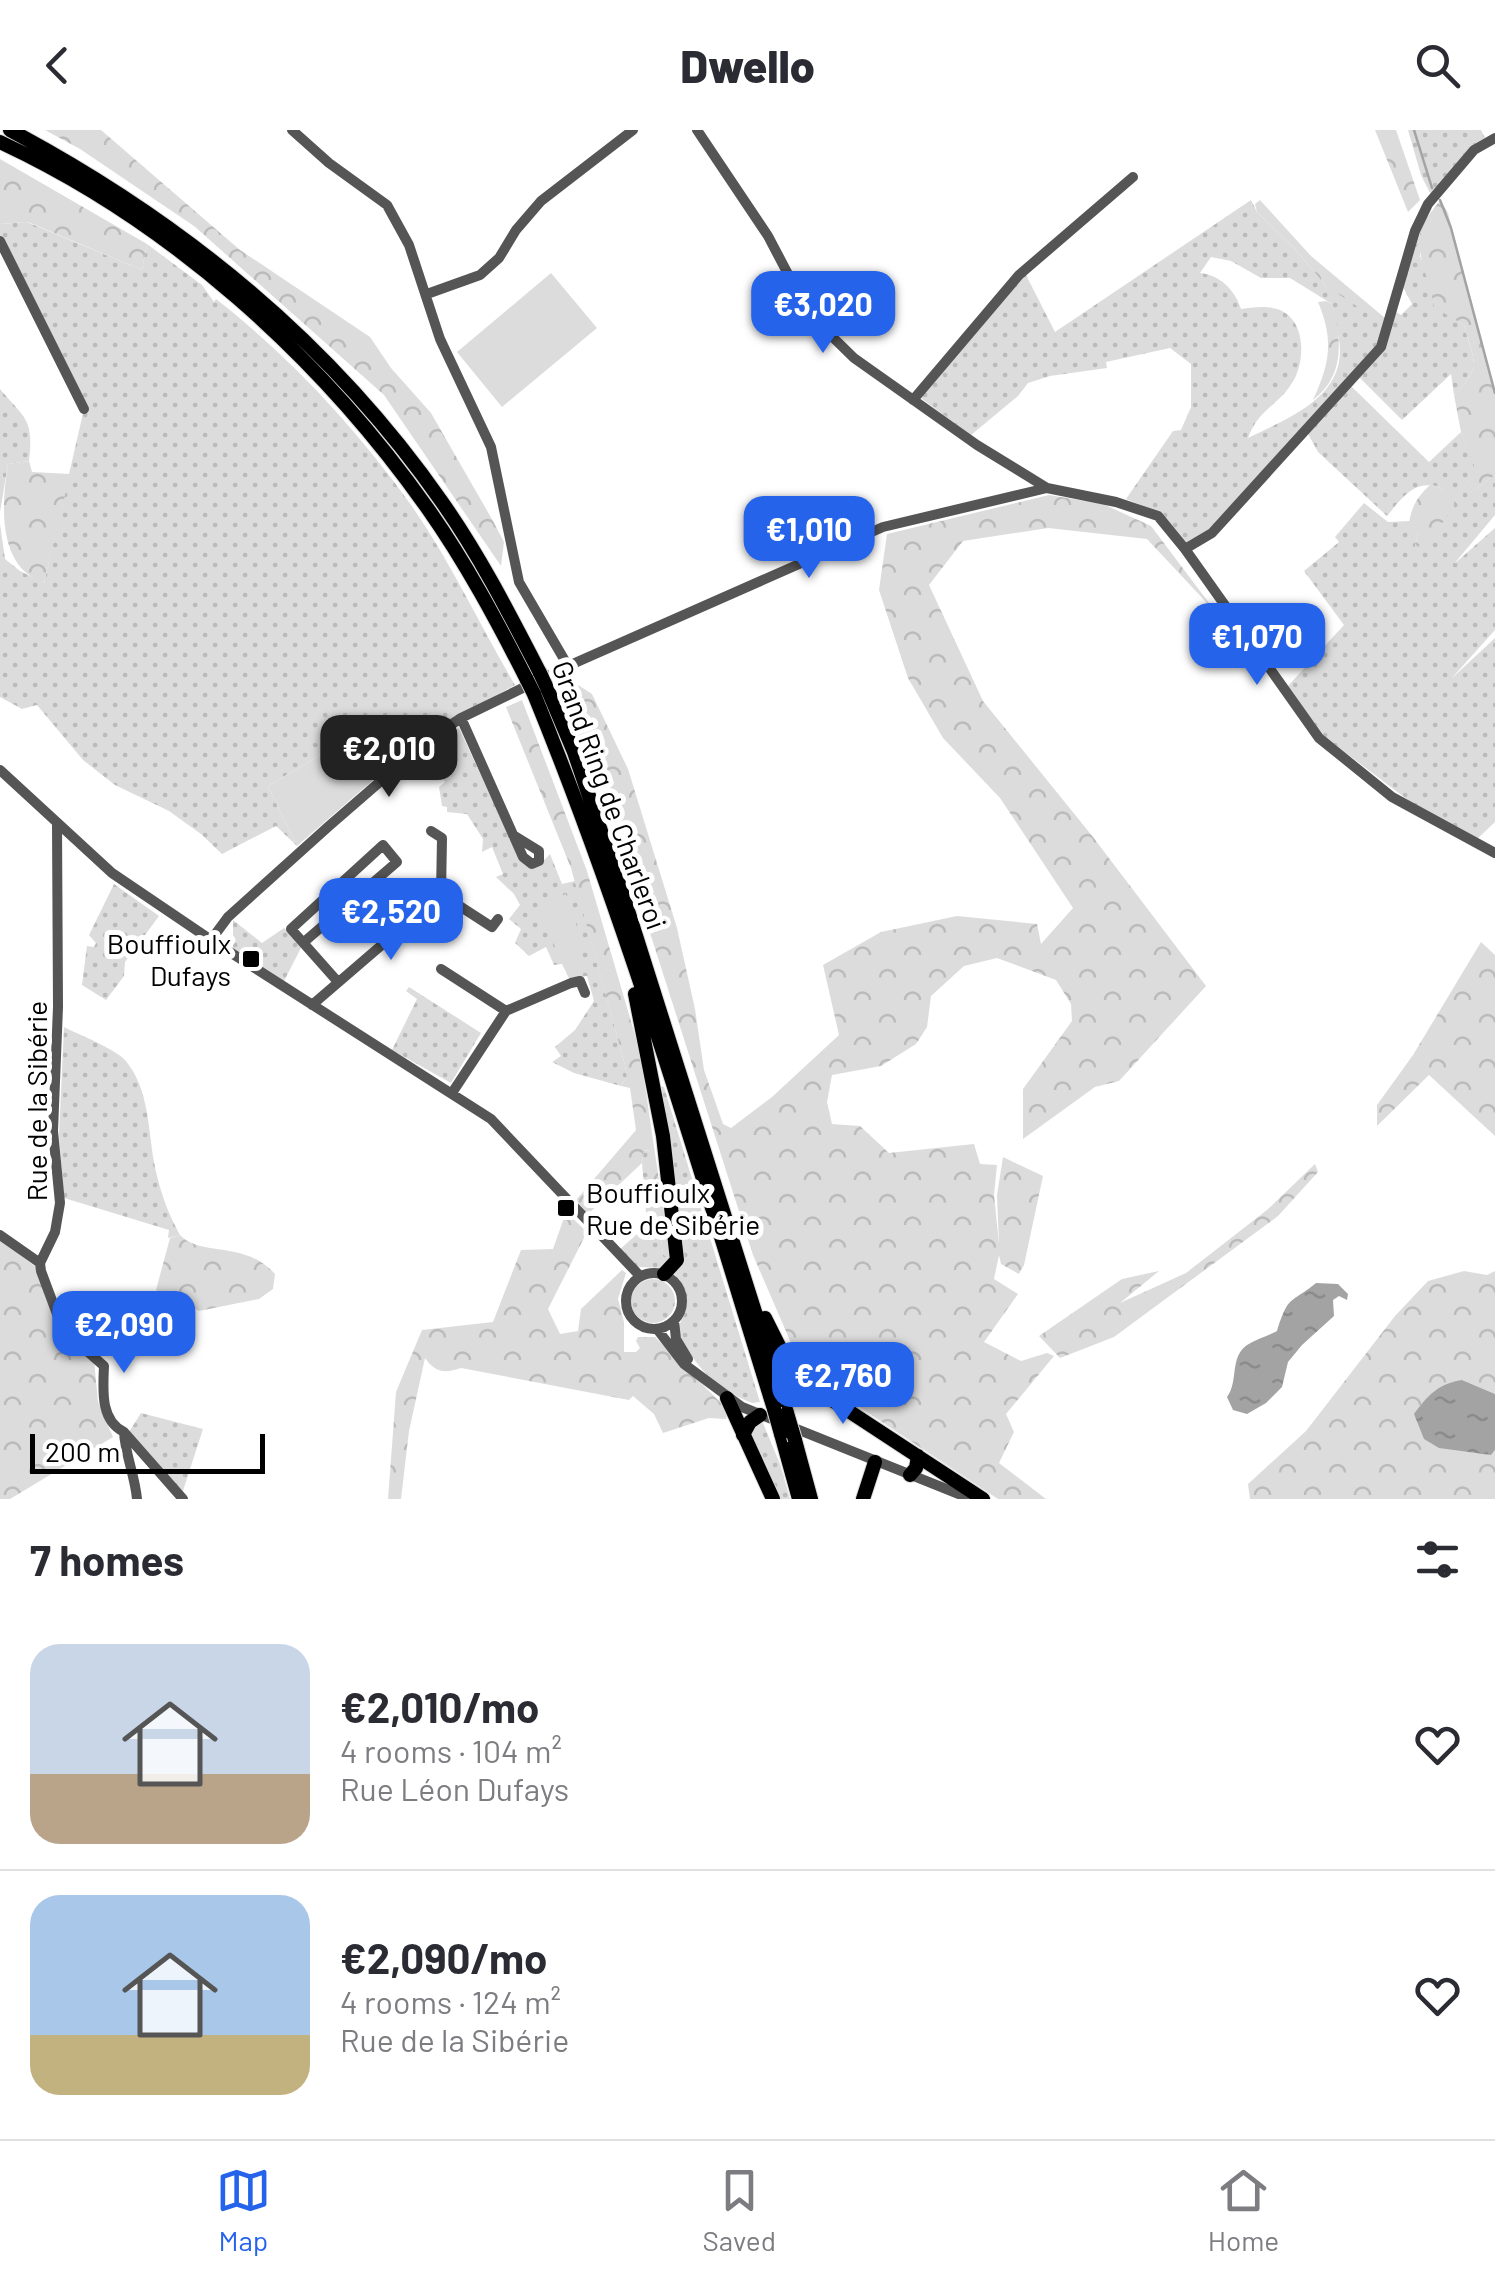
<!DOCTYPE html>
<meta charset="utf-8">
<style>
body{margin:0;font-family:Barlow,sans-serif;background:#f2f2f3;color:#2b2b33;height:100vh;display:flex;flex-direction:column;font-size:38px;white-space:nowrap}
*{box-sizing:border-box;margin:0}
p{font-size:32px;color:#7c7c81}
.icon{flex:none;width:55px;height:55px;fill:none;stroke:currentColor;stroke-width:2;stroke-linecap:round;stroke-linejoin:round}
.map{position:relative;height:1369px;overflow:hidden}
.drawer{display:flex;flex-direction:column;background:#fff;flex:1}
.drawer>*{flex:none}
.scale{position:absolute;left:30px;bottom:25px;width:235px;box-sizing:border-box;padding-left:10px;border:5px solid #000;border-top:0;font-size:28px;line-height:35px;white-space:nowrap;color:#000;-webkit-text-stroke:8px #fff;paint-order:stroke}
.price{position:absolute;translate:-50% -85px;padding:0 22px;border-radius:20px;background:#2563eb;color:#fff;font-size:32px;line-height:65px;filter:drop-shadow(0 2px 5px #0008)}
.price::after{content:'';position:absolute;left:50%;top:60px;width:30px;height:22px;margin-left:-15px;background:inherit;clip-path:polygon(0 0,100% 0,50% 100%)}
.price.current{background:#222;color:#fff}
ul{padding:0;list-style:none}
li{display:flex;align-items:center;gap:30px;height:250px;padding:0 30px}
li+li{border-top:2px solid #e1e1e2}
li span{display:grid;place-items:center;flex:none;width:280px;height:200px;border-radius:30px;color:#555}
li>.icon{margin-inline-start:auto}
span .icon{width:120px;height:120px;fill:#fffc;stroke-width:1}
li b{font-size:42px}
h2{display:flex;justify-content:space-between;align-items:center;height:120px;padding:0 30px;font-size:42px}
header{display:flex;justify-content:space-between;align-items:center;height:130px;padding:0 30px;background:#fff;font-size:45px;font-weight:800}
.dock{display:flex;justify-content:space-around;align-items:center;height:140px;border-top:2px solid #e1e1e2;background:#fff;font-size:28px;color:#7c7c81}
.dock a{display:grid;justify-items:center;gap:5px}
.dock .current{color:#2563eb}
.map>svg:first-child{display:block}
</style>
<header><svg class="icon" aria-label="back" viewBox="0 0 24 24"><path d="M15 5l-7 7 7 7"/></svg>Dwello<svg class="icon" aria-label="search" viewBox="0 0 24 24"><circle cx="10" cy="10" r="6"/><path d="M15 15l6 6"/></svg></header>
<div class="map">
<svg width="1495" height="1369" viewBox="0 0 1495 1369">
<defs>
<pattern id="grass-dots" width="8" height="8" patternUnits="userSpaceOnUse" patternTransform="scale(2.5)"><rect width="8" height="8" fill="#dcdcdc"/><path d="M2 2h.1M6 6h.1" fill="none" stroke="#bbb" stroke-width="1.8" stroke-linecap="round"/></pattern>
<pattern id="forest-crowns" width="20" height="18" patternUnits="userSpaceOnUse" patternTransform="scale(2.5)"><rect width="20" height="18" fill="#dcdcdc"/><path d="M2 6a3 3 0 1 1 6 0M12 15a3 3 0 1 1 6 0" fill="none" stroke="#bbb"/></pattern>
<pattern id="water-ripples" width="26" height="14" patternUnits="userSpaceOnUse" patternTransform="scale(2.5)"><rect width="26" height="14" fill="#a3a3a3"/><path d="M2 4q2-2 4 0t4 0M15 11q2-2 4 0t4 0" fill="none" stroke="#8b8b8b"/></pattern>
</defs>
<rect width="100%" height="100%" fill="#fff"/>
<path fill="url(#grass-dots)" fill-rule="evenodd" d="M1408 0H1481L1485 8C1463 17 1450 47 1430 63L1421 45Z
M1251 70 1257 82 1296 120 1326 156 1385 188 1378 216 1210 402 1186 415 1159 382 1126 369 1173 301 1181 300 1191 277V234L1170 218 1106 232 1107 238 1050 246 1028 253 1018 266 971 305 922 269 921 264 1024 141 1055 202ZM1211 127 1231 131 1261 148H1290L1332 174C1334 189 1340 206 1340 221 1340 270 1284 290 1248 308 1258 279 1278 276 1292 253 1304 235 1306 200 1288 185 1275 174 1257 177 1241 179 1235 160 1220 145 1200 143Z
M27 92 142 140 147 114 202 155 214 172 216 169C290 227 356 298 411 375 451 432 480 496 515 555L423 607 388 637 364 599 268 656 297 716 276 696 222 724 201 704 169 681 115 655 83 630 37 575 22 579 0 567V394L5 429 20 441 44 453 84 279 0 111V94Z
M1422 97 1420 126 1432 155 1434 176 1464 195C1474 233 1483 235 1454 265L1451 244 1402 290 1359 247 1396 182 1401 185 1412 174 1403 157Z
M1351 256 1429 332 1461 302 1475 335 1467 352 1468 364 1495 345V385L1454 434 1495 398V500L1451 549 1495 508V692L1476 710 1429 686 1325 607 1287 557 1344 495 1304 441 1339 412 1335 407 1364 373 1388 392 1410 391 1418 403 1415 417 1443 359C1416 347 1403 367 1387 386L1318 322 1307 302Z
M0 259C25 289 34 288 29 331L8 334 0 382Z
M459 598 520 729 540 734 550 724 562 754 575 751 625 935 627 946 621 956 574 943 552 932 561 926 555 917 575 900 594 871 587 846 569 848 562 834 554 835 546 817 529 826 515 813 521 799 509 789 520 775 514 764 496 747 503 744 492 717 482 722 483 709 467 684 447 682V677L442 676 439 657 445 652 423 624 426 615Z
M114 754 159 786 125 832 124 846 106 870 82 855 87 816 94 817 96 813 89 805Z
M233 790 262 813 284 798 302 816 283 853 233 818Z
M409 857 481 903 451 953 392 920 417 869 406 861Z
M64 897C79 905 114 918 125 930 149 958 148 998 154 1032 159 1058 167 1082 180 1105L168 1108 169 1100 64 1068 59 1005Z
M658 956 664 957 760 1272 752 1273C716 1259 693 1235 677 1200 691 1172 687 1166 673 1141Z
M644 1020 651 1022V1027L663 1124 671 1131 666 1138 638 1137 618 1121 647 1095 642 1033Z
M631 1171a22 22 0 1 1 44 0a22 22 0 1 1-44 0Z
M141 1283 203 1299 181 1367 127 1305Z
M763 1293 780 1334 790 1369H777L749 1307 751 1297Z"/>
<path fill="url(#forest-crowns)" d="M45 0H101L240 120 370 207 391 238 431 283 493 391 504 412 501 436 384 265 194 96 80 19Z
M1375 0H1396L1420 70 1408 82Z
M0 29 147 114 142 140 28 92 0 94Z
M1260 70 1311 126 1385 188 1381 192 1326 156 1296 120 1257 82 1255 74Z
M1440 70 1448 83 1495 263V345L1467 365V352L1474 335 1461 302 1454 265C1483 235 1474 233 1464 195L1434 177C1431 151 1413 123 1422 97 1425 88 1435 78 1440 70Z
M1326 171 1332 174C1342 209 1345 246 1313 270 1330 233 1334 210 1318 172Z
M29 331 32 342 70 344 44 453C0 438 0 382 8 334Z
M1431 354 1443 359 1456 373 1443 392 1414 421 1418 403 1409 393C1412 375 1418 366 1431 354Z
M1049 365 1103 374 1151 396 1249 526 1206 472 1147 409 1048 398 963 411 929 455 983 571 1093 707 1206 856 1119 951 1095 957 1023 1009V959L1072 891 1071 874 1056 850 997 828 964 836 931 866 927 897 916 914 881 936 832 945 827 972 832 994 860 996 889 1023 974 1014 980 1034 997 1035 994 1065 999 1114 997 1065 1003 1027 1043 1046 1024 1135 1019 1144 1001 1134 999 1125 994 1149 1018 1164 984 1212 1021 1231 1047 1223 1054 1226 1006 1284 1014 1302 999 1333 1046 1369H998L814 1247 797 1227 753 1125 652 809 560 555 562 552 575 553 592 564 628 639 677 798 695 879 704 940 723 994 731 998 772 967 839 905 823 835 881 802 957 786 1037 794 1041 814 1073 778 1000 668 943 608 908 548 879 460 887 404Z
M522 570 587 741 640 922 671 1131 663 1124 649 1021 644 1020 642 1033 587 1085 576 1070 636 1000 630 958 621 956 627 946 625 935 571 738 506 577Z
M1481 812 1495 825V1006L1429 945 1377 996V975L1413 925Z
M1315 1034 1318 1042 1278 1086 1114 1207 1060 1228 1039 1206 1122 1149 1159 1141 1120 1173 1186 1143 1267 1080Z
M566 1082 587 1102 548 1179 560 1204 578 1201 581 1179 622 1140 626 1143 618 1169 624 1192V1222H636L640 1218 636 1211 638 1207H655L723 1275 728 1281 726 1289 709 1288 663 1303 654 1284 633 1266 629 1270 461 1238C444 1244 435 1242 425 1228L409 1301 401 1369H388L396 1262 422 1200 493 1192 521 1120 553 1119Z
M180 1105C200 1127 245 1110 275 1144L273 1159 259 1169 199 1181 156 1160 170 1108Z
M0 1110 36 1137 67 1211 94 1230 98 1272 113 1307 10 1369H0Z
M1464 1141 1487 1145 1495 1141V1264L1462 1250 1491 1325 1495 1320V1369H1250L1248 1354 1306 1301 1395 1186 1428 1151Z"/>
<path fill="#dcdcdc" d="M551 143 597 198 502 277 457 222Z
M364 599 388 637 297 716 268 656Z
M566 764 585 821 581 825 587 837 573 843 568 831 562 833 538 777Z"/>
<path fill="url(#water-ripples)" d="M1316 1153 1338 1154 1348 1164 1347 1170 1339 1166 1333 1170 1334 1186 1302 1215 1288 1232 1282 1257 1266 1273 1247 1284 1233 1280 1227 1267C1239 1251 1229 1228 1247 1215 1256 1209 1268 1206 1277 1201 1289 1164 1289 1175 1316 1153Z
M1462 1250 1495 1264V1320L1491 1325 1439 1318 1424 1309 1414 1284C1428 1265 1438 1254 1462 1250Z"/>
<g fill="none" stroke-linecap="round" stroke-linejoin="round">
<path stroke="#a3a3a3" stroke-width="2.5" d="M1414 0 1432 58
M1440 70 1451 98 1495 263"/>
<defs>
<path id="highway" d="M10 0C181 91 331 213 442 372 480 426 510 485 540 543
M0 12C170 91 320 226 428 379 466 433 497 491 527 550
M547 558 574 622 626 774 787 1283
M534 564C629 796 700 1040 774 1279
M635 864 663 1006 677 1130 664 1144
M765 1188 782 1222 809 1255 983 1369
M727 1268 773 1369
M781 1304 799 1369
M743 1305 750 1292 760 1285
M795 1310 811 1369
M910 1345 916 1338 918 1326
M863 1369 875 1332"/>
</defs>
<use href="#highway" stroke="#dbdbdb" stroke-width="16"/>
<path stroke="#555" stroke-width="10" d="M292 0 329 33 387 75 409 115 440 209 491 317 519 452 568 536
M697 0 768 106 809 184 854 228 977 315 1047 358 1116 372 1158 386 1185 419 1319 608 1392 667 1495 723
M0 111 84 279
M427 164 480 145 499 128 516 100 541 71 633 0
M913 270 1019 145 1133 47
M1185 419 1212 403 1381 217 1415 101 1428 74 1474 20 1495 8
M461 588 466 599 523 727 532 734 539 731V721L513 705
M0 640 112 743 211 810 491 989 640 1146
M57 694 58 877 53 1001 60 1073 55 1102 40 1133 41 1141 63 1200 104 1236C103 1260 100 1290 124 1302L183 1369
M441 764 492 797 498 789
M211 810 228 787 329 696 427 611 461 588 568 536 883 397 1047 358
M304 812 397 732 383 715 291 799 338 852
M441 839 506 881
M312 875 441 764 442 708 431 701
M452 963 506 881 571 853 580 851 585 863
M0 1105 40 1133
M626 1171a28 28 0 1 1 56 0a28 28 0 1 1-56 0Z
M674 1191 676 1209 688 1229
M657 1199 684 1234 742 1277 971 1369
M124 1302C125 1324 135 1346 137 1369"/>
<use href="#highway" stroke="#000" stroke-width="14"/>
<defs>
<path id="highway-bridge" d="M540 543 547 558
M527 550 534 564
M774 1279 781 1304
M787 1283 795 1310"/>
</defs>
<use href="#highway-bridge" stroke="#dbdbdb" stroke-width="16" stroke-linecap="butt"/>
<use href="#highway-bridge" stroke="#000" stroke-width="14"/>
</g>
<g fill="#000" stroke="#fff" stroke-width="4">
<rect x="241" y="819" width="20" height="20" rx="5"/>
<rect x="556" y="1068" width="20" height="20" rx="5"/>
</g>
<g text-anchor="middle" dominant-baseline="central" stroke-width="10" stroke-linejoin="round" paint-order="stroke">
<g font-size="28" fill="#000" stroke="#fff">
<text transform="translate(610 665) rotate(70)">Grand Ring de Charleroi</text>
<text transform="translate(36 971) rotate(-90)">Rue de la Sibérie</text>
</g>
<g font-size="28" fill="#000" stroke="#fff" text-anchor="end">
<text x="231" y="813">Bouffioulx<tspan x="231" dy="32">Dufays</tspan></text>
<text x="586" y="1062" text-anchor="start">Bouffioulx<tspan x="586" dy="32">Rue de Sibérie</tspan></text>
</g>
</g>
</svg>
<div class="scale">200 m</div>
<b class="price" style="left:823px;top:226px">€3,020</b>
<b class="price" style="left:809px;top:451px">€1,010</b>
<b class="price" style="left:1257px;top:558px">€1,070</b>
<b class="price current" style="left:389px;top:670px">€2,010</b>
<b class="price" style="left:391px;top:833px">€2,520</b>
<b class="price" style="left:124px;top:1246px">€2,090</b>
<b class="price" style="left:843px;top:1297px">€2,760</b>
</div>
<section class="drawer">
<h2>7 homes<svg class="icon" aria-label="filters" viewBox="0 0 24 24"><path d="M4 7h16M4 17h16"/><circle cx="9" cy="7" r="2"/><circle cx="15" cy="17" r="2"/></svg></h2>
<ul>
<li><span style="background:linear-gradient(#c9d6e8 65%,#b9a48a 0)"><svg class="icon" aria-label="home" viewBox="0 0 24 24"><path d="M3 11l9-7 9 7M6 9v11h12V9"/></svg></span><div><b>€2,010/mo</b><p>4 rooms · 104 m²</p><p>Rue Léon Dufays</p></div><svg class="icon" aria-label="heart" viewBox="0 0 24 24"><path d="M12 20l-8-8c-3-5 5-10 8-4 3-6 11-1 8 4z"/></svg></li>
<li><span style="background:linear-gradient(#a9c7e8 70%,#c2b280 0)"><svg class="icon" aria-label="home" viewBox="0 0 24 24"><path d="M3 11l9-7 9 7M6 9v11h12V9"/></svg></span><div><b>€2,090/mo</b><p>4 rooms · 124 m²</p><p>Rue de la Sibérie</p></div><svg class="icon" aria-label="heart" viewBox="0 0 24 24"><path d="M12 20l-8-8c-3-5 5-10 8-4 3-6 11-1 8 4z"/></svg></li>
</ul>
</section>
<nav class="dock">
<a class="current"><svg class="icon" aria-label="map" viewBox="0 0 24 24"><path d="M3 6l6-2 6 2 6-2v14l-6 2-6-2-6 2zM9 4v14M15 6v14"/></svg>Map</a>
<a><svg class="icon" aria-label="saved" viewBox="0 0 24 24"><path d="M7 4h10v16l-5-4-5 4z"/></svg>Saved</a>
<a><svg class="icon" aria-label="home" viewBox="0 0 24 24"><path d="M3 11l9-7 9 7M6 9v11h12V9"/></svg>Home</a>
</nav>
